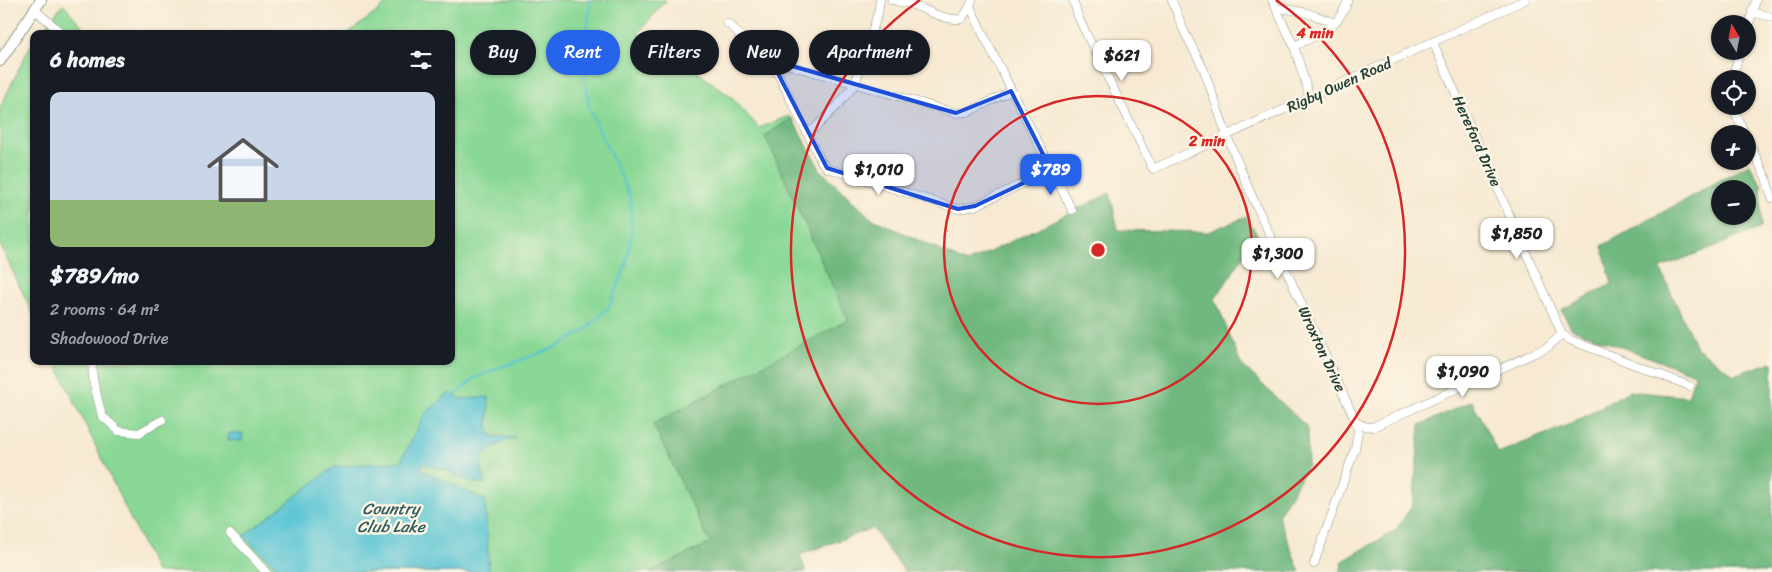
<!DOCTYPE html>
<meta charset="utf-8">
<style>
body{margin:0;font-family:Sriracha,sans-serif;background:#242831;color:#f1f3f6;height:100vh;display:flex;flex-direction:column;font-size:19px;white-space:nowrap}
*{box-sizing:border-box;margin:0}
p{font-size:16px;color:#9ea1a6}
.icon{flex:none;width:28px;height:28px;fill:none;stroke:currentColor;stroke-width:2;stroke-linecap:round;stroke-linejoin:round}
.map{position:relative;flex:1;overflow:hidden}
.side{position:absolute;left:30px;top:30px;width:425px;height:335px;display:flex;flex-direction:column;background:#171b24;border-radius:10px;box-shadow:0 1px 4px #0004}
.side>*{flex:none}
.hud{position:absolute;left:470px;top:30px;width:475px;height:45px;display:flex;gap:10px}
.needle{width:32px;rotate:350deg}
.fabs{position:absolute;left:1711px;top:15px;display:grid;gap:10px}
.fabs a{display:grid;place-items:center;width:45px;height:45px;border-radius:50%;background:#171b24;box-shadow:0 1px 4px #0004;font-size:25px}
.price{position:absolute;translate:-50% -42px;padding:0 11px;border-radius:10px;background:#fff;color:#222;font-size:16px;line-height:32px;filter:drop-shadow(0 1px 2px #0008)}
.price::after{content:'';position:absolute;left:50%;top:30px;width:15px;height:11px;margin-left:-8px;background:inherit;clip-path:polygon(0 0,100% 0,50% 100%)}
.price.selected{background:#2563eb;color:#fff}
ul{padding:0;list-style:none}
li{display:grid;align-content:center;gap:10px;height:265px;padding:0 20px}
li span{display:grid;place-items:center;height:155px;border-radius:10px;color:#555}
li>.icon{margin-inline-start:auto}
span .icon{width:90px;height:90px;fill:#fffc;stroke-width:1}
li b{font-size:21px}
h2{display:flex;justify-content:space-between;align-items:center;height:60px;padding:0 20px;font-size:21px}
.chip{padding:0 18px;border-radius:22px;background:#171b24;box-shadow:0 1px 4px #0004;font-size:18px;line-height:45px}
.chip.selected{background:#2563eb;color:#fff}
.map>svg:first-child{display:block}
</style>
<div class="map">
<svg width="1772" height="572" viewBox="0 0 1772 572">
<rect width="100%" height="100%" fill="#fcf5e5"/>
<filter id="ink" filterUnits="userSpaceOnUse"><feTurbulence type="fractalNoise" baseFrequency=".02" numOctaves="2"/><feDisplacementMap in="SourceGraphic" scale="10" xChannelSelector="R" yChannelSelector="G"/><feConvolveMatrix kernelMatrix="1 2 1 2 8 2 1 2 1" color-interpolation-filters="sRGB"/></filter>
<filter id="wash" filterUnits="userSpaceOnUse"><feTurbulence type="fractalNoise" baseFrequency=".0096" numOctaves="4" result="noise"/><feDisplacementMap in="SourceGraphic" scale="20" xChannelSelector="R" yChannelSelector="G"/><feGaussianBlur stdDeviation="1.12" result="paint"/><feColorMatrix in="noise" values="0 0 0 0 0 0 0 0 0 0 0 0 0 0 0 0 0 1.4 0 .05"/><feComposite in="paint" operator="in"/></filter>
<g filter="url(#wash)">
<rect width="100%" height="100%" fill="#f7e9d2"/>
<path fill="#8ad896" stroke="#548a65" d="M390 0H666L639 32 642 45 688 65 731 97 759 128 789 116 888 313 710 543 650 572H156L55 361H451V34H347L378 11Z
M63 4 89 34H40Z
M34 42V316L0 245V108L29 48Z"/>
<path fill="#6fb87f" stroke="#477a5a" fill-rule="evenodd" d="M792 118 821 171 871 218 967 263 1110 193 1118 230 1208 232 1246 217 1264 245 1245 254 1215 299 1241 364 1307 427 1308 466 1278 516 1300 572H905L872 528 800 555 806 572H650L710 543 653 424 848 320 765 136Z
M1749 164 1761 184V228L1660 268 1696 347 1734 375 1772 362V572H1340L1343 561 1396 530 1413 504 1420 425 1472 401 1498 453 1573 423 1629 391 1688 397 1695 374 1572 329 1561 310 1612 284 1602 246ZM1720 189H1748V216H1720Z"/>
<path fill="#59c4d4" stroke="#3c8084" d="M449 393 462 399 489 397 488 425 491 436 516 438C505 442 486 446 482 459 480 466 484 477 485 484L470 482 445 470 423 464 420 469 485 500 489 572H283L243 536 334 467 401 461 424 415Z
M229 433 243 434 242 441 228 440Z"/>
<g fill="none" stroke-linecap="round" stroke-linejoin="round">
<path stroke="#59c4d4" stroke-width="2" d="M454 396 473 379 498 368 552 349 583 332 609 307 626 265 632 232 630 197 589 108 584 68 590 0"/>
</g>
</g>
<g filter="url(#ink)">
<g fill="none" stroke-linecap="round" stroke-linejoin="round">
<defs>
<path id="minor" d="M892 0C899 2 906 3 912 5 929 10 944 21 962 19L970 6
M972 0 970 6 983 34 1072 210
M1073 0 1079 19 1153 169 1525 0
M1172 0 1183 29 1204 70 1227 136 1250 192 1356 422 1358 431 1355 449 1314 564
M1272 0 1294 46 1310 98
M1276 8C1296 9 1316 15 1335 23
M34 9 63 34
M1752 12 1772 17
M727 23C740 31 745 47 758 56L956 113 968 112 1011 91
M1748 27 1756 0
M1433 42 1562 334 1570 340 1690 386
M1294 46C1319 34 1339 29 1348 0
M771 60 821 161 827 168 958 209 975 206 1051 170
M1732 79 1740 51
M1732 106 1745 134
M807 133 814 129 838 105 855 84 878 13 880 0
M1748 140 1766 178 1772 198
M92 361 93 380 102 416 119 431 139 433 162 420
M1356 422 1364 426 1373 427 1548 347 1562 334
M230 533 266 572"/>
<path id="major" d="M0 61 41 0"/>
</defs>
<use href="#minor" stroke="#8b9383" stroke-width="9"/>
<use href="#major" stroke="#8b9383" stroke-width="12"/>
<use href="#minor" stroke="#fff" stroke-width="8"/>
<use href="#major" stroke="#fff" stroke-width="10"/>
</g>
</g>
<path fill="#1d4ed8" fill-opacity="0.2" stroke="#1d4ed8" stroke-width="4" stroke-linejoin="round" d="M771 60 956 113 1011 91 1051 170 975 206 958 209 827 168Z"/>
<g fill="none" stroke="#d62828" stroke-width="2.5">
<circle cx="1098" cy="250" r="154"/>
<path d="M1276 0A307 307 0 1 1 920 0"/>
</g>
<g text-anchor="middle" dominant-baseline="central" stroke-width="5" stroke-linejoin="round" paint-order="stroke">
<g font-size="15" fill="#1f3d34" stroke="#fcf5e5">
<text transform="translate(1339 85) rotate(-24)">Rigby Owen Road</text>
<text transform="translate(1477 141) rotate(66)">Hereford Drive</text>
<text transform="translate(1322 349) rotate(65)">Wroxton Drive</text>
</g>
<g font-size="16" font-style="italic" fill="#2e5f5c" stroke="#fcf5e5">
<text x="391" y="508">Country<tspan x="391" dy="18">Club Lake</tspan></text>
</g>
</g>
<circle cx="1098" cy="250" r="8" fill="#d62828" stroke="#fcf5e5" stroke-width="2.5"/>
<g font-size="15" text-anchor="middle" font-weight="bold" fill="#d62828" stroke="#fcf5e5" stroke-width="5" stroke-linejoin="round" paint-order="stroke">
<text x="1315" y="38">4 min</text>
<text x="1207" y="146">2 min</text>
</g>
</svg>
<div class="fabs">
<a><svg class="needle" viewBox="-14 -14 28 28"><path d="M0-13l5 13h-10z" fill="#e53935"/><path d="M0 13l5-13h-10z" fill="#9ea1a6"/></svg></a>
<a><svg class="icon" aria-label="locate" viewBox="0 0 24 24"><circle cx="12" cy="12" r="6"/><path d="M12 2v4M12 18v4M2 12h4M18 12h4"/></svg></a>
<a>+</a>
<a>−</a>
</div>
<b class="price" style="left:1122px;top:82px">$621</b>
<b class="price" style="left:879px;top:196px">$1,010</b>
<b class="price selected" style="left:1051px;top:196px">$789</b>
<b class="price" style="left:1517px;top:260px">$1,850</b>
<b class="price" style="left:1278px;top:280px">$1,300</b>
<b class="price" style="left:1463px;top:398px">$1,090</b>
<div class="hud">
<a class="chip">Buy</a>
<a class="chip selected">Rent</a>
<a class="chip">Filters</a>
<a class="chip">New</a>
<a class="chip">Apartment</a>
</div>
<section class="side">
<h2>6 homes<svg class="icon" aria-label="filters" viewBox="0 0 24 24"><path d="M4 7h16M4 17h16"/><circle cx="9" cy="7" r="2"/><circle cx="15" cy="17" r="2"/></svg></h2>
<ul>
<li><span style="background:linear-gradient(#c9d6e8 70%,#8fb573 0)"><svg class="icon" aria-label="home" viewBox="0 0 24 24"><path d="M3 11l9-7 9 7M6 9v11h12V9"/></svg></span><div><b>$789/mo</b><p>2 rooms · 64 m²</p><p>Shadowood Drive</p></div></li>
</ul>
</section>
</div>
